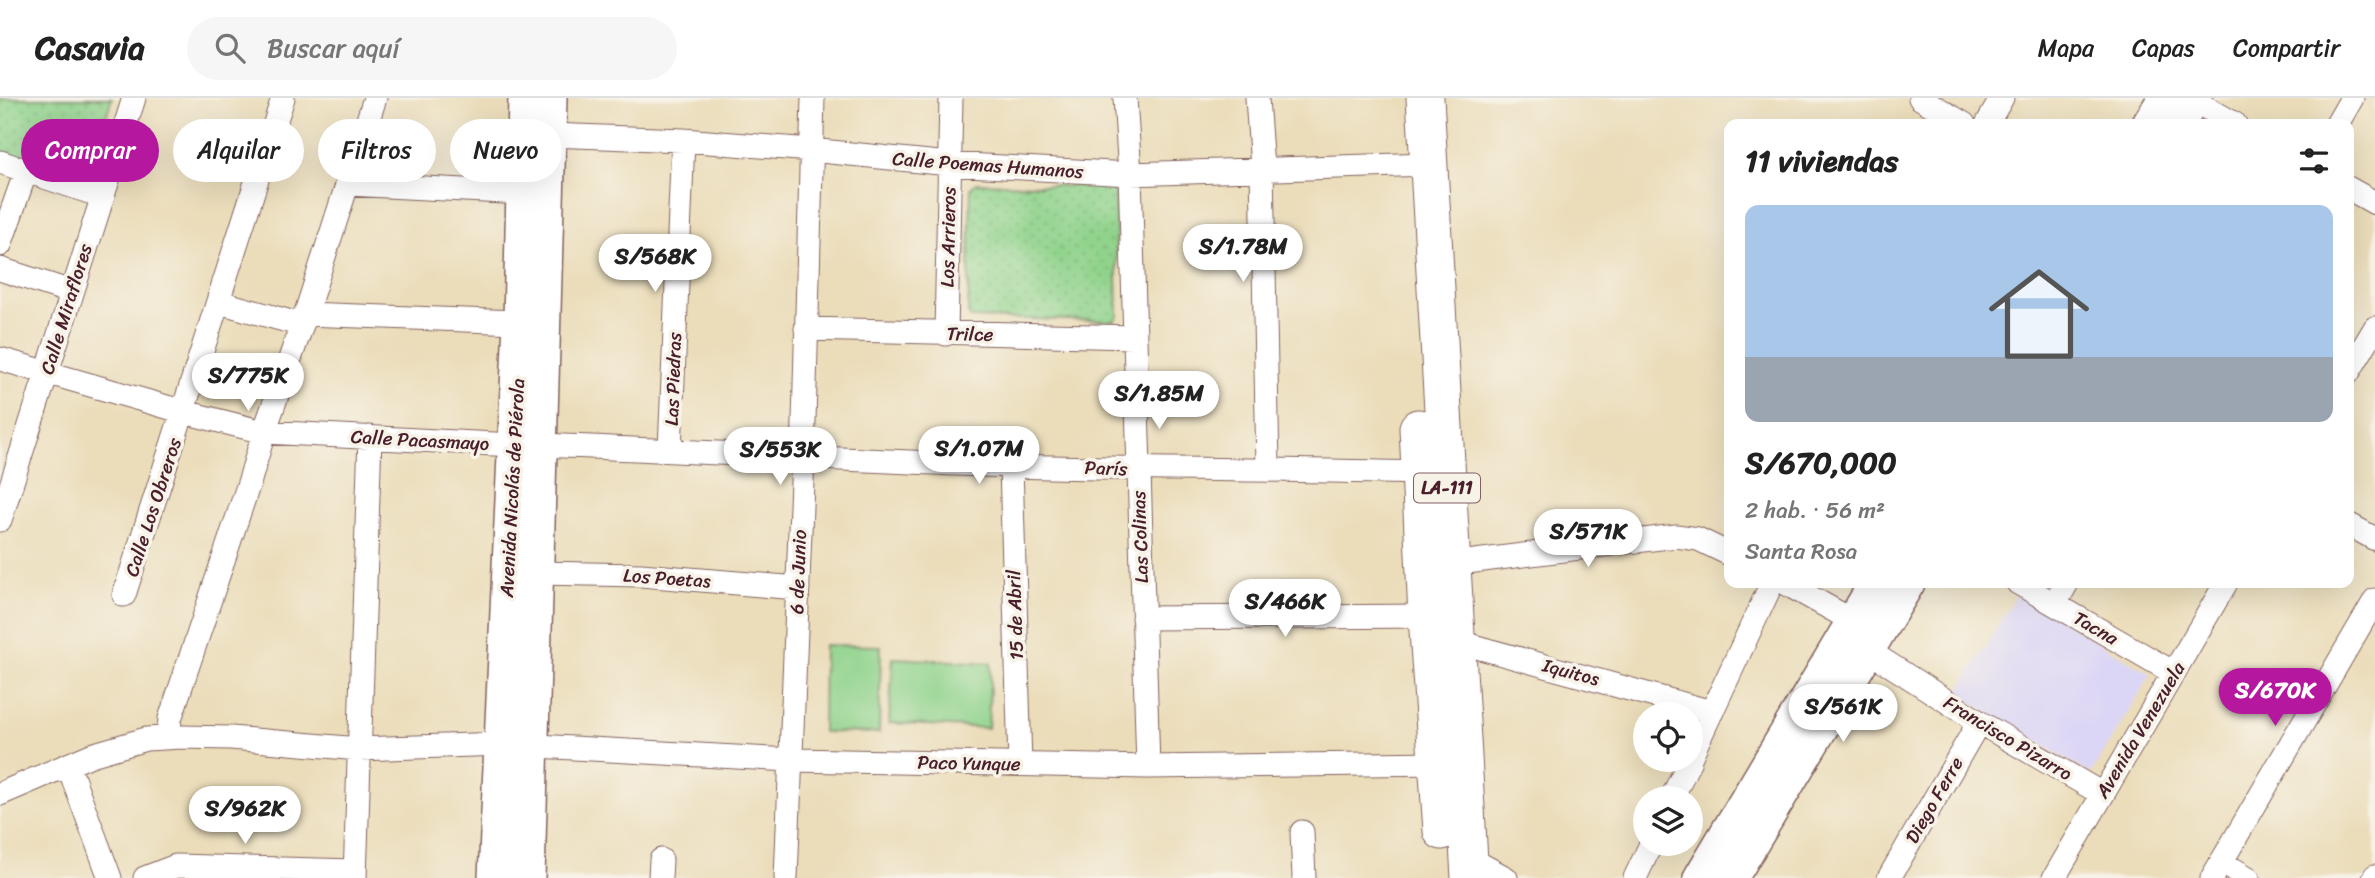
<!DOCTYPE html>
<html lang="es">
<meta charset="utf-8">
<style>
body{margin:0;font-family:Sriracha,sans-serif;background:#f6f6f6;color:#222;height:100vh;display:flex;flex-direction:column;font-size:26px;white-space:nowrap}
*{box-sizing:border-box;margin:0}
p{font-size:23px;color:#767676}
.icon{flex:none;width:38px;height:38px;fill:none;stroke:currentColor;stroke-width:2;stroke-linecap:round;stroke-linejoin:round}
.map{position:relative;flex:1;overflow:hidden}
.sheet{position:absolute;left:1724px;top:21px;width:630px;height:469px;display:flex;flex-direction:column;background:#fff;border-radius:14px;box-shadow:0 7px 28px #0002}
.sheet>*{flex:none}
.hud{position:absolute;left:21px;top:21px;width:665px;height:63px;display:flex;gap:14px}
.fabs{position:absolute;left:1633px;top:604px;display:grid;gap:14px}
.fabs a{display:grid;place-items:center;width:70px;height:70px;border-radius:50%;background:#fff;box-shadow:0 7px 28px #0002;font-size:35px}
.price{position:absolute;translate:-50% -60px;padding:0 16px;border-radius:24px;background:#fff;color:#222;font-size:23px;line-height:46px;filter:drop-shadow(0 2px 4px #0008)}
.price::after{content:'';position:absolute;left:50%;top:42px;width:21px;height:16px;margin-left:-10px;background:inherit;clip-path:polygon(0 0,100% 0,50% 100%)}
.price.on{background:#b5179e;color:#fff}
ul{padding:0;list-style:none}
li{display:grid;align-content:center;gap:14px;height:371px;padding:0 21px}
li span{display:grid;place-items:center;height:217px;border-radius:14px;color:#555}
li>.icon{margin-inline-start:auto}
span .icon{width:126px;height:126px;fill:#fffc;stroke-width:1}
li b{font-size:30px}
h2{display:flex;justify-content:space-between;align-items:center;height:84px;padding:0 21px;font-size:30px}
.chip{padding:0 24px;border-radius:32px;background:#fff;box-shadow:0 7px 28px #0002;font-size:24px;line-height:63px}
.chip.on{background:#b5179e;color:#fff}
header{display:flex;align-items:center;gap:42px;box-sizing:border-box;height:98px;padding:0 35px;background:#fff;border-bottom:2px solid #e0e0e0}
header strong{font-size:33px}
nav{display:flex;gap:38px;margin-inline-start:auto;font-size:24px}
.search{width:490px;height:63px;background:#f6f6f6;display:flex;align-items:center;gap:18px;box-sizing:border-box;padding:0 24px;border-radius:38px;color:#767676;font-size:26px}
.map>svg:first-child{display:block}
</style>
<header>
<strong>Casavia</strong>
<div class="search"><svg class="icon" aria-label="search" viewBox="0 0 24 24"><circle cx="10" cy="10" r="6"/><path d="M15 15l6 6"/></svg>Buscar aquí</div>
<nav><a>Mapa</a><a>Capas</a><a>Compartir</a></nav>
</header>
<div class="map">
<svg width="2375" height="780" viewBox="0 0 2375 780">
<defs>
<pattern id="grass-dots" width="8" height="8" patternUnits="userSpaceOnUse" patternTransform="scale(1.75)"><rect width="8" height="8" fill="#90d38c"/><path d="M2 2h.1M6 6h.1" fill="none" stroke="#7eb579" stroke-width="1.8" stroke-linecap="round"/></pattern>
</defs>
<rect width="100%" height="100%" fill="#f7f3e8"/>
<filter id="ink" filterUnits="userSpaceOnUse"><feTurbulence type="fractalNoise" baseFrequency=".0143" numOctaves="2"/><feDisplacementMap in="SourceGraphic" scale="14" xChannelSelector="R" yChannelSelector="G"/><feConvolveMatrix kernelMatrix="1 2 1 2 8 2 1 2 1" color-interpolation-filters="sRGB"/></filter>
<filter id="wash" filterUnits="userSpaceOnUse"><feTurbulence type="fractalNoise" baseFrequency=".00686" numOctaves="4" result="noise"/><feDisplacementMap in="SourceGraphic" scale="28" xChannelSelector="R" yChannelSelector="G"/><feGaussianBlur stdDeviation="1.57" result="paint"/><feColorMatrix in="noise" values="0 0 0 0 0 0 0 0 0 0 0 0 0 0 0 0 0 1.4 0 .05"/><feComposite in="paint" operator="in"/></filter>
<g filter="url(#wash)">
<rect width="100%" height="100%" fill="#ebddba"/>
<path fill="#dcd6f6" d="M2017 496 2151 576 2091 676 1957 596Z"/>
<path fill="url(#grass-dots)" stroke="#6d795c" stroke-width="2" d="M0 0H112L86 81 0 53Z
M976 85 1110 89 1115 94 1118 218 1114 223 971 220 968 216 971 90Z"/>
<path fill="#90d38c" stroke="#6d795c" stroke-width="2" d="M824 547 881 548 879 635 823 634Z
M893 560 991 565 988 630 889 625Z"/>
</g>
<g filter="url(#ink)">
<g fill="none" stroke-linecap="round" stroke-linejoin="round">
<defs>
<path id="street" d="M1125 0 1130 76 1148 669
M1257 0 1262 70 1268 370
M1920 0 1964 26
M2193 2 2235 26
M1987 26 2002 0
M2337 26 2352 0
M549 37 683 42 811 52 949 66 1130 76 1429 66
M0 64 101 98
M347 86 522 95
M2348 90 2375 105
M0 147 26 73
M0 171 71 194
M219 204 302 227
M305 216 520 224
M806 231 1134 239
M946 236 951 0
M0 261 184 314 264 334 514 347
M2348 275 2375 230
M540 347C698 353 855 363 1012 368 1148 372 1284 371 1420 375
M670 352 683 42
M1011 368 1020 666
M0 422 134 0
M2348 426 2375 441
M1451 466 1676 438 1698 441 1729 456
M537 475 641 477 798 490
M1785 485 1853 523 1867 552 1979 624 2102 696
M2018 485 2174 575
M124 497 283 0
M2055 506 2067 485
M1143 520 1427 518
M1444 543H1455L1712 614
M168 640 170 621 250 382 264 334 302 227 375 0
M1690 660 1772 485
M68 667 110 780
M0 696 91 657 146 641 182 639 231 640 359 651 501 646 791 662 1148 669 1437 665
M1672 700 1690 662
M1302 734 1304 780
M1469 760 1506 780
M2221 764 2248 780
M145 780 176 768 355 773
M355 780 370 339
M660 780 661 762
M786 780 803 359 813 0
M1635 780 1651 746
M1889 780 1979 624
M2054 780 2226 485
M2212 780 2375 502
M2374 780 2375 778"/>
<path id="secondary" d="M2149 26 2165 0
M2178 26 2194 0
M495 780 520 224 525 0
M528 780 550 0
M1700 780 1876 485
M1731 780 1908 485"/>
<path id="primary" d="M1425 0 1470 780
M1418 330 1427 518 1442 733"/>
</defs>
<use href="#street" stroke="#82625d" stroke-width="25"/>
<use href="#secondary" stroke="#82625d" stroke-width="36"/>
<use href="#primary" stroke="#82625d" stroke-width="39"/>
<use href="#street" stroke="#fff" stroke-width="23"/>
<use href="#secondary" stroke="#fff" stroke-width="33"/>
<use href="#primary" stroke="#fff" stroke-width="37"/>
</g>
</g>
<g text-anchor="middle" dominant-baseline="central" stroke-width="7" stroke-linejoin="round" paint-order="stroke">
<rect fill="#f7f3e8" stroke="#7e5f64" stroke-width="2" x="1414" y="375.5" width="66" height="29" rx="5"/>
<g font-size="18" font-weight="bold" fill="#4a1f2b">
<text x="1447" y="390">LA-111</text>
</g>
<g font-size="19" fill="#4a1f2b" stroke="#f7f3e8">
<text transform="translate(988 67) rotate(4)">Calle Poemas Humanos</text>
<text transform="translate(948 139) rotate(-89)">Los Arrieros</text>
<text transform="translate(66 211) rotate(-73)">Calle Miraflores</text>
<text transform="translate(970 236) rotate(1)">Trilce</text>
<text transform="translate(673 281) rotate(-88)">Las Piedras</text>
<text transform="translate(420 342) rotate(3)">Calle Pacasmayo</text>
<text transform="translate(1106 370) rotate(2)">París</text>
<text transform="translate(512 390) rotate(-87)">Avenida Nicolás de Piérola</text>
<text transform="translate(153 409) rotate(-72)">Calle Los Obreros</text>
<text transform="translate(1140 439) rotate(-92)">Las Colinas</text>
<text transform="translate(798 474) rotate(-88)">6 de Junio</text>
<text transform="translate(667 480) rotate(4)">Los Poetas</text>
<text transform="translate(1015 517) rotate(-92)">15 de Abril</text>
<text transform="translate(2096 530) rotate(30)">Tacna</text>
<text transform="translate(1571 574) rotate(15)">Iquitos</text>
<text transform="translate(2140 632) rotate(-59)">Avenida Venezuela</text>
<text transform="translate(2008 640) rotate(31)">Francisco Pizarro</text>
<text transform="translate(969 665) rotate(1)">Paco Yunque</text>
<text transform="translate(1934 702) rotate(-60)">Diego Ferre</text>
</g>
</g>
</svg>
<div class="fabs">
<a><svg class="icon" aria-label="locate" viewBox="0 0 24 24"><circle cx="12" cy="12" r="6"/><path d="M12 2v4M12 18v4M2 12h4M18 12h4"/></svg></a>
<a><svg class="icon" aria-label="layers" viewBox="0 0 24 24"><path d="M12 4l9 5-9 5-9-5zM3 14l9 5 9-5"/></svg></a>
</div>
<b class="price" style="left:1243px;top:186px">S/1.78M</b>
<b class="price" style="left:655px;top:196px">S/568K</b>
<b class="price" style="left:248px;top:315px">S/775K</b>
<b class="price" style="left:1159px;top:333px">S/1.85M</b>
<b class="price" style="left:979px;top:388px">S/1.07M</b>
<b class="price" style="left:780px;top:389px">S/553K</b>
<b class="price" style="left:1588px;top:471px">S/571K</b>
<b class="price" style="left:1285px;top:541px">S/466K</b>
<b class="price on" style="left:2275px;top:630px">S/670K</b>
<b class="price" style="left:1843px;top:646px">S/561K</b>
<b class="price" style="left:245px;top:748px">S/962K</b>
<div class="hud">
<a class="chip on">Comprar</a>
<a class="chip">Alquilar</a>
<a class="chip">Filtros</a>
<a class="chip">Nuevo</a>
</div>
<section class="sheet">
<h2>11 viviendas<svg class="icon" aria-label="filters" viewBox="0 0 24 24"><path d="M4 7h16M4 17h16"/><circle cx="9" cy="7" r="2"/><circle cx="15" cy="17" r="2"/></svg></h2>
<ul>
<li><span style="background:linear-gradient(#a9c7e8 70%,#9aa5b1 0)"><svg class="icon" aria-label="home" viewBox="0 0 24 24"><path d="M3 11l9-7 9 7M6 9v11h12V9"/></svg></span><div><b>S/670,000</b><p>2 hab. · 56 m²</p><p>Santa Rosa</p></div></li>
</ul>
</section>
</div>
